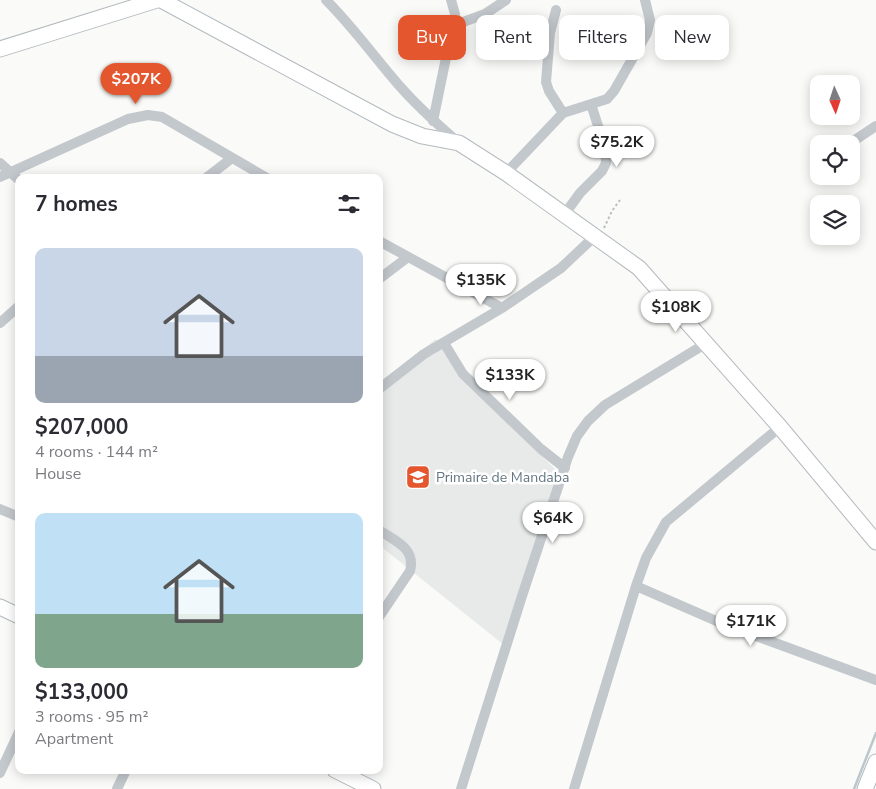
<!DOCTYPE html>
<meta charset="utf-8">
<style>
body{margin:0;font-family:"Nunito Sans",sans-serif;background:#f2f2f3;color:#2b2b33;height:100vh;display:flex;flex-direction:column;font-size:19px;white-space:nowrap}
*{box-sizing:border-box;margin:0}
p{font-size:16px;color:#7c7c81}
.icon{flex:none;width:28px;height:28px;fill:none;stroke:currentColor;stroke-width:2;stroke-linecap:round;stroke-linejoin:round}
.map{position:relative;flex:1;overflow:hidden}
.details{position:absolute;left:15px;top:174px;width:368px;height:600px;display:flex;flex-direction:column;background:#fff;border-radius:10px;box-shadow:0 2px 12px #0003}
.details>*{flex:none}
.top-card{position:absolute;left:398px;top:15px;width:402px;height:45px;display:flex;gap:10px}
.needle{width:32px;rotate:177deg}
.tools{position:absolute;left:810px;top:75px;display:grid;gap:10px}
.tools a{display:grid;place-items:center;width:50px;height:50px;border-radius:10px;background:#fff;box-shadow:0 2px 12px #0003;font-size:25px}
.price{position:absolute;translate:-50% -42px;padding:0 11px;border-radius:18px;background:#fff;color:#222;font-size:16px;line-height:32px;filter:drop-shadow(0 1px 2px #0008)}
.price::after{content:'';position:absolute;left:50%;top:30px;width:15px;height:11px;margin-left:-8px;background:inherit;clip-path:polygon(0 0,100% 0,50% 100%)}
.price.active{background:#e4572e;color:#fff}
ul{padding:0;list-style:none}
li{display:grid;align-content:center;gap:10px;height:265px;padding:0 20px}
li span{display:grid;place-items:center;height:155px;border-radius:10px;color:#555}
li>.icon{margin-inline-start:auto}
span .icon{width:90px;height:90px;fill:#fffc;stroke-width:1}
li b{font-size:21px}
h2{display:flex;justify-content:space-between;align-items:center;height:60px;padding:0 20px;font-size:21px}
.tag{padding:0 18px;border-radius:10px;background:#fff;box-shadow:0 2px 12px #0003;font-size:18px;line-height:45px}
.tag.active{background:#e4572e;color:#fff}
.map>svg:first-child{display:block}
</style>
<div class="map">
<svg width="876" height="789" viewBox="0 0 876 789">
<rect width="100%" height="100%" fill="#fafaf8"/>
<path fill="#e8e9e9" d="M436 339 465 381 563 477 504 645 379 545V383Z"/>
<g fill="none" stroke-linecap="round" stroke-linejoin="round">
<path stroke="#bbc7cb" stroke-width="2.5" d="M854 789 876 733"/>
<defs>
<path id="secondary" d="M161 0 392 124 422 136 459 143 506 173 639 268 780 427 876 542
M0 49 157 0
M0 607 19 616
M335 770 373 789
M865 789 876 762"/>
</defs>
<use href="#secondary" stroke="#b3babf" stroke-width="17"/>
<path stroke="#bbbfc2" stroke-width="2" stroke-dasharray="2.5 2.5" stroke-linecap="butt" d="M604 228 612 211 620 200"/>
<path stroke="#c3c8cc" stroke-width="10" d="M326 0C352 26 373 55 397 83 415 104 437 124 458 142
M556 10 550 33 546 82 549 91 563 113
M452 26 485 14 506 0
M433 121 455 14 451 0
M849 144 876 126
M0 163 19 180
M506 173 563 113 607 99 614 91 647 33 650 20 645 0
M0 177 128 119 148 115 162 117 267 178
M206 178 232 158
M564 215 580 193 602 171 606 163 605 148 591 104
M379 241 502 308
M379 279 408 257
M0 323 19 306
M444 343 463 374 541 449 565 468
M379 389 424 354 502 308 561 268 595 236
M0 509 19 517
M379 530C395 541 416 548 410 571L379 617
M636 586 721 623 876 680
M0 773 19 732
M117 789 126 770
M461 789 522 596 568 457 577 436 588 421 605 405 705 344
M574 789 636 586 646 558 666 522 780 427"/>
<use href="#secondary" stroke="#fff" stroke-width="15"/>
</g>
<defs>
<symbol id="school-square" viewBox="-11 -11 22 22"><rect x="-9" y="-9" width="18" height="18" rx="4" fill="#e4572e" stroke="#fff"/><path d="M0-5L7-2L0 1L-7-2ZM-4 1L0 2.5L4 1V4Q0 6-4 4Z" fill="#fff"/></symbol>
</defs>
<g fill-rule="evenodd">
<use href="#school-square" x="404" y="463" width="28" height="28"/>
</g>
<g text-anchor="middle" dominant-baseline="central" stroke-width="5" stroke-linejoin="round" paint-order="stroke">
<g font-size="14" fill="#657683" stroke="#fff" text-anchor="start">
<text x="436" y="477">Primaire de Mandaba</text>
</g>
</g>
</svg>
<div class="tools">
<a><svg class="needle" viewBox="-14 -14 28 28"><path d="M0-13l5 13h-10z" fill="#e53935"/><path d="M0 13l5-13h-10z" fill="#7c7c81"/></svg></a>
<a><svg class="icon" aria-label="locate" viewBox="0 0 24 24"><circle cx="12" cy="12" r="6"/><path d="M12 2v4M12 18v4M2 12h4M18 12h4"/></svg></a>
<a><svg class="icon" aria-label="layers" viewBox="0 0 24 24"><path d="M12 4l9 5-9 5-9-5zM3 14l9 5 9-5"/></svg></a>
</div>
<b class="price active" style="left:136px;top:105px">$207K</b>
<b class="price" style="left:617px;top:168px">$75.2K</b>
<b class="price" style="left:481px;top:306px">$135K</b>
<b class="price" style="left:676px;top:333px">$108K</b>
<b class="price" style="left:510px;top:401px">$133K</b>
<b class="price" style="left:553px;top:544px">$64K</b>
<b class="price" style="left:751px;top:647px">$171K</b>
<div class="top-card">
<a class="tag active">Buy</a>
<a class="tag">Rent</a>
<a class="tag">Filters</a>
<a class="tag">New</a>
</div>
<section class="details">
<h2>7 homes<svg class="icon" aria-label="filters" viewBox="0 0 24 24"><path d="M4 7h16M4 17h16"/><circle cx="9" cy="7" r="2"/><circle cx="15" cy="17" r="2"/></svg></h2>
<ul>
<li><span style="background:linear-gradient(#c9d6e8 70%,#9aa5b1 0)"><svg class="icon" aria-label="home" viewBox="0 0 24 24"><path d="M3 11l9-7 9 7M6 9v11h12V9"/></svg></span><div><b>$207,000</b><p>4 rooms · 144 m²</p><p>House</p></div></li>
<li><span style="background:linear-gradient(#bfe0f5 65%,#7fa58c 0)"><svg class="icon" aria-label="home" viewBox="0 0 24 24"><path d="M3 11l9-7 9 7M6 9v11h12V9"/></svg></span><div><b>$133,000</b><p>3 rooms · 95 m²</p><p>Apartment</p></div></li>
</ul>
</section>
</div>
